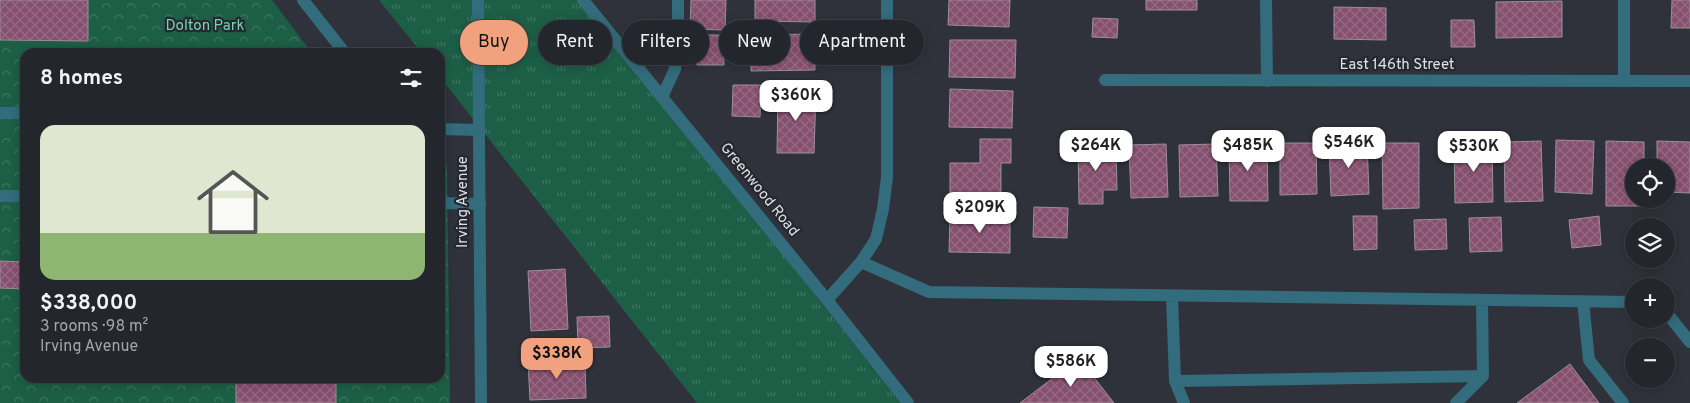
<!DOCTYPE html>
<meta charset="utf-8">
<style>
body{margin:0;font-family:Overpass,sans-serif;background:#2f3238;color:#f1f3f6;height:100vh;display:flex;flex-direction:column;font-size:19px;white-space:nowrap}
*{box-sizing:border-box;margin:0}
p{font-size:16px;color:#a3a5a9}
.icon{flex:none;width:28px;height:28px;fill:none;stroke:currentColor;stroke-width:2;stroke-linecap:round;stroke-linejoin:round}
.map{position:relative;flex:1;overflow:hidden}
.details{position:absolute;left:20px;top:48px;width:425px;height:335px;display:flex;flex-direction:column;background:#23262c;border-radius:15px;box-shadow:0 2px 12px #0003,0 0 0 1px #404348}
.details>*{flex:none}
.top-card{position:absolute;left:460px;top:20px;width:475px;height:45px;display:flex;gap:10px}
.fabs{position:absolute;left:1625px;top:158px;display:grid;gap:10px}
.fabs a{display:grid;place-items:center;width:50px;height:50px;border-radius:50%;background:#23262c;box-shadow:0 2px 12px #0003,0 0 0 1px #404348;font-size:25px}
.price{position:absolute;translate:-50% -42px;padding:0 11px;border-radius:10px;background:#fff;color:#222;font-size:16px;line-height:32px;filter:drop-shadow(0 1px 2px #0008)}
.price::after{content:'';position:absolute;left:50%;top:30px;width:15px;height:11px;margin-left:-8px;background:inherit;clip-path:polygon(0 0,100% 0,50% 100%)}
.price.selected{background:#f2a17e;color:#111}
ul{padding:0;list-style:none}
li{display:grid;align-content:center;gap:10px;height:265px;padding:0 20px}
li+li{border-top:1px solid #404348}
li span{display:grid;place-items:center;height:155px;border-radius:15px;color:#555}
li>.icon{margin-inline-start:auto}
span .icon{width:90px;height:90px;fill:#fffc;stroke-width:1}
li b{font-size:21px}
h2{display:flex;justify-content:space-between;align-items:center;height:60px;padding:0 20px;font-size:21px}
.pill{padding:0 18px;border-radius:22px;background:#23262c;box-shadow:0 2px 12px #0003,0 0 0 1px #404348;font-size:18px;line-height:45px}
.pill.selected{background:#f2a17e;color:#111}
.map>svg:first-child{display:block}
</style>
<div class="map">
<svg width="1690" height="403" viewBox="0 0 1690 403">
<defs>
<pattern id="grass-tufts" width="24" height="20" patternUnits="userSpaceOnUse" patternTransform="scale(1.25)"><rect width="24" height="20" fill="#1d5f46"/><path d="M3 7l-1-3M5 7V3M7 7l1-3M15 17l-1-3M17 17v-4M19 17l1-3" fill="none" stroke="#3d7661"/></pattern>
<pattern id="park-crowns" width="20" height="18" patternUnits="userSpaceOnUse" patternTransform="scale(1.25)"><rect width="20" height="18" fill="#1d5f46"/><path d="M2 6a3 3 0 1 1 6 0M12 15a3 3 0 1 1 6 0" fill="none" stroke="#3d7661"/></pattern>
<pattern id="building-cross-hatch" width="8" height="8" patternUnits="userSpaceOnUse" patternTransform="scale(1.25)"><rect width="8" height="8" fill="#86506f"/><path d="M0 0l8 8M0 8l8-8" fill="none" stroke="#976984"/></pattern>
</defs>
<rect width="100%" height="100%" fill="#2f323a"/>
<path fill="url(#grass-tufts)" d="M379 0H583L900 403H697L440 77V52H421Z"/>
<path fill="url(#park-crowns)" d="M0 0H272L311 52H25V378H440V154H442L447 167 450 403H0Z"/>
<path fill="url(#building-cross-hatch)" stroke="#9a9095" d="M0 0H88V41L0 40Z
M691 0H726L725 30 690 29Z
M755 0H815V22L755 21Z
M949 0H1010L1009 27 948 25Z
M1146 0H1197V10H1146Z
M1672 0H1690V28H1671Z
M1562 1V37L1496 38V2Z
M1334 7 1386 8V40L1334 39Z
M1093 18 1118 19 1117 38 1092 37Z
M1451 20H1474L1475 47H1451Z
M814 34 815 70 751 71V35Z
M697 35H723L724 65H697Z
M950 40H1016L1015 78 949 77Z
M733 85H761L760 117 732 116Z
M950 89 1013 91 1012 128 949 127Z
M778 92H816L814 153H777Z
M980 139H1011V163H1001V201L950 200V163H980Z
M1556 140 1594 141 1592 194 1555 192Z
M1541 141 1543 201 1505 202 1504 142Z
M1606 141 1644 142V166H1634V199H1643V206H1606Z
M1657 141 1690 142V193L1666 192V166H1657Z
M1367 142 1369 194 1331 196 1329 143Z
M1492 142 1493 202 1455 203 1454 143Z
M1280 143H1316L1317 194 1280 195Z
M1382 143H1419V208L1383 209Z
M1166 144 1168 197 1131 198 1129 145Z
M1216 144 1218 196 1180 197 1179 145Z
M1229 144H1267L1268 201H1230Z
M1078 145H1116L1117 190H1103V204H1079Z
M1034 207 1068 208 1067 238 1033 237Z
M950 214 1010 215V253L949 252Z
M1353 216H1377V249L1354 250Z
M1599 216 1601 245 1572 248 1569 220Z
M1501 217 1502 251 1470 252 1469 218Z
M1446 219 1447 249 1415 250 1414 220Z
M0 261 25 262V289L0 288Z
M565 269 568 329 531 331 528 271Z
M609 316 610 347 578 348 577 317Z
M1079 358 1114 403H1020Z
M585 361 586 398 530 400 528 362Z
M1570 364 1599 403H1517Z
M236 378H336V403H236Z"/>
<g fill="none" stroke-linecap="round" stroke-linejoin="round">
<path stroke="#336c7c" stroke-width="12" d="M662 97 675 69 678 46V0
M0 113H25
M0 196H25
M440 203 480 204
M861 262 929 292 1634 302
M1172 296 1175 381 1483 376 1482 300
M1583 301 1589 360 1623 403
M1666 312 1690 342
M1175 381 1184 403
M1456 403 1483 376"/>
<path stroke="#336c7c" stroke-width="12" d="M303 0 344 52
M478 0 481 403
M1266 0 1267 81
M1624 0V81
M1105 80 1690 81
M440 129 479 130
M827 300 861 262 876 239 883 209 887 177V0"/>
<path stroke="#336c7c" stroke-width="12" d="M583 0 827 300 908 403"/>
</g>
<g text-anchor="middle" dominant-baseline="central" stroke-width="4.5" stroke-linejoin="round" paint-order="stroke">
<g font-size="15" fill="#73d5ab" stroke="#252830">
<text x="205" y="26">Dolton Park</text>
</g>
<g font-size="15" fill="#dfe1e6" stroke="#252830">
<text x="1397" y="65">East 146th Street</text>
<text transform="translate(759 190) rotate(51)">Greenwood Road</text>
<text transform="translate(463 202) rotate(-90)">Irving Avenue</text>
</g>
</g>
</svg>
<div class="fabs">
<a><svg class="icon" aria-label="locate" viewBox="0 0 24 24"><circle cx="12" cy="12" r="6"/><path d="M12 2v4M12 18v4M2 12h4M18 12h4"/></svg></a>
<a><svg class="icon" aria-label="layers" viewBox="0 0 24 24"><path d="M12 4l9 5-9 5-9-5zM3 14l9 5 9-5"/></svg></a>
<a>+</a>
<a>−</a>
</div>
<b class="price" style="left:796px;top:122px">$360K</b>
<b class="price" style="left:1349px;top:169px">$546K</b>
<b class="price" style="left:1096px;top:172px">$264K</b>
<b class="price" style="left:1248px;top:172px">$485K</b>
<b class="price" style="left:1474px;top:173px">$530K</b>
<b class="price" style="left:980px;top:234px">$209K</b>
<b class="price selected" style="left:557px;top:380px">$338K</b>
<b class="price" style="left:1071px;top:388px">$586K</b>
<div class="top-card">
<a class="pill selected">Buy</a>
<a class="pill">Rent</a>
<a class="pill">Filters</a>
<a class="pill">New</a>
<a class="pill">Apartment</a>
</div>
<section class="details">
<h2>8 homes<svg class="icon" aria-label="filters" viewBox="0 0 24 24"><path d="M4 7h16M4 17h16"/><circle cx="9" cy="7" r="2"/><circle cx="15" cy="17" r="2"/></svg></h2>
<ul>
<li><span style="background:linear-gradient(#dfe7d0 70%,#8fb573 0)"><svg class="icon" aria-label="home" viewBox="0 0 24 24"><path d="M3 11l9-7 9 7M6 9v11h12V9"/></svg></span><div><b>$338,000</b><p>3 rooms · 98 m²</p><p>Irving Avenue</p></div></li>
</ul>
</section>
</div>
